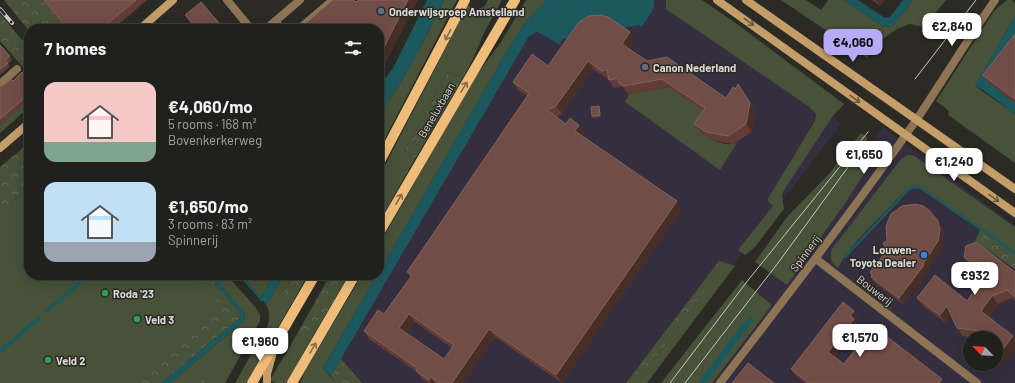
<!DOCTYPE html>
<meta charset="utf-8">
<style>
body{margin:0;font-family:Barlow,sans-serif;background:#2d2d29;color:#f1f3f6;height:100vh;display:flex;flex-direction:column;font-size:15px;white-space:nowrap}
*{box-sizing:border-box;margin:0}
p{font-size:13px;color:#a2a3a3}
.icon{flex:none;width:22px;height:22px;fill:none;stroke:currentColor;stroke-width:2;stroke-linecap:round;stroke-linejoin:round}
.map{position:relative;flex:1;overflow:hidden}
.panel{position:absolute;left:24px;top:24px;width:360px;height:256px;display:flex;flex-direction:column;background:#20201c;border-radius:16px;box-shadow:0 4px 16px #0002,0 0 0 1px #3d3e3b}
.panel>*{flex:none}
.needle{width:26px;rotate:295deg}
.buttons{position:absolute;left:963px;top:331px;display:grid;gap:8px}
.buttons a{display:grid;place-items:center;width:40px;height:40px;border-radius:50%;background:#20201c;box-shadow:0 4px 16px #0002,0 0 0 1px #3d3e3b;font-size:20px}
.price{position:absolute;translate:-50% -34px;padding:0 9px;border-radius:8px;background:#fff;color:#222;font-size:13px;line-height:26px;filter:drop-shadow(0 1px 2px #0008)}
.price::after{content:'';position:absolute;left:50%;top:24px;width:12px;height:9px;margin-left:-6px;background:inherit;clip-path:polygon(0 0,100% 0,50% 100%)}
.price.on{background:#b7abf7;color:#111}
ul{padding:0;list-style:none}
li{display:flex;align-items:center;gap:12px;height:100px;padding:0 20px}
li span{display:grid;place-items:center;flex:none;width:112px;height:80px;border-radius:12px;color:#555}
li>.icon{margin-inline-start:auto}
span .icon{width:48px;height:48px;fill:#fffc;stroke-width:1}
li b{font-size:17px}
h2{display:flex;justify-content:space-between;align-items:center;height:48px;padding:0 20px;font-size:17px}
.map>svg:first-child{display:block}
</style>
<div class="map">
<svg width="1015" height="383" viewBox="0 0 1015 383">
<defs>
<pattern id="forest-crowns" width="20" height="18" patternUnits="userSpaceOnUse"><rect width="20" height="18" fill="#475239"/><path d="M2 6a3 3 0 1 1 6 0M12 15a3 3 0 1 1 6 0" fill="none" stroke="#616a55"/></pattern>
</defs>
<rect width="100%" height="100%" fill="#2b2a25"/>
<path fill="#342e3e" fill-rule="evenodd" d="M527 0H668L842 123 643 383H328L369 275H379V258Z
M883 127 1015 226V383H688ZM970 338H996V364H970Z"/>
<path fill="#475239" d="M444 0H457L381 146 379 145V116L403 78 428 33Z
M488 0H502L485 31 472 61 463 78 448 72 404 152 415 159 379 222V177L468 5 475 10 484 7Z
M526 0H546L522 27 513 41 379 272V245L475 77 501 42Z
M666 0H702L737 24 844 104 833 116 784 190 782 195 784 209 755 247 745 255 738 250 773 206 767 200 815 121 816 114 808 106 666 9Z
M781 0H806L821 10 828 0H844L884 27 892 26 896 22 913 0H946L924 27 910 24 897 29 878 42 873 48 867 58Z
M1007 0H1013L1012 1 1015 3V16L975 86 1015 114V163L948 115 949 111 936 101 994 11Z
M669 87 716 119 701 131C712 140 722 147 737 143L720 170 625 102 629 94Z
M861 133 867 137 869 166 846 202 787 285 755 262 787 217 829 174 850 146Z
M907 155H913L1015 227V251L927 191 918 187 912 186C902 193 894 203 885 212 867 230 850 246 838 268 831 263 829 258 832 249L901 159Z
M29 187V275H194L225 310 141 383H0V212Z
M726 263 735 266 647 383H637Z
M212 275H227L256 308 260 315V321L225 383H170L244 321 245 313Z
M242 275H274L261 297Z
M284 275H294L282 296 292 303 246 383H235L268 325C270 317 270 312 266 305Z
M362 275H377L323 368 336 383H300L306 369Z
M742 280 772 305 712 383H661Z
M297 334 310 341 287 383H276L270 380Z"/>
<path fill="url(#forest-crowns)" d="M4 0H43L68 29H29V31Z
M0 14 29 48V74L0 41Z
M448 72 463 78 415 159 404 152Z
M29 99V107L0 133V125Z
M29 143V187L0 212V167Z
M981 228 1015 251V269L975 241Z
M719 261 726 263 637 383H626Z
M194 275H208L241 314 240 318 161 383H134L221 309V306Z
M294 275H308L292 303 281 296Z
M330 275H349L310 341 297 334Z
M341 359 362 383H336L331 376Z
M216 361 204 383H189Z"/>
<path fill="#1c595f" d="M427 0H444C425 40 404 79 379 116V87L393 68Z
M546 0H654V8L642 27 639 25 563 39 560 42 561 45 537 32 529 36 331 376 323 368 377 275H379V272L513 41 522 27Z
M844 0H858L885 18 890 17 903 0H913L896 22 892 26 884 27Z
M1015 16V49L989 83 1015 103V114L983 90 975 86Z
M86 275H92L47 313 45 310Z
M208 275H212L245 313 244 321 170 383H161L240 318 241 314Z
M274 275H284L266 305 261 297Z
M38 316 41 319 0 354V349Z
M750 317 754 320 706 383H698L743 323Z"/>
<g fill="none" stroke-linecap="round" stroke-linejoin="round">
<path stroke="#1c595f" stroke-width="2.5" d="M845 257 909 189 915 187 921 188 1015 253
M240 275 262 300H265"/>
<path stroke="#8c7454" stroke-width="8" d="M227 0 251 29
M275 21 282 29
M266 29 300 0
M299 29 333 0
M0 84 17 69
M816 259 977 383
M720 383C787 296 854 209 917 119 943 80 968 39 995 0"/>
<path stroke="#c49d69" stroke-width="8" d="M717 0 1015 213
M746 0 1015 189
M140 29 173 0
M0 148 29 123
M267 383V374L273 352"/>
<path stroke="#efbd79" stroke-width="10" d="M379 163 465 0
M379 233 515 0
M252 383 315 275
M292 383 355 275"/>
<path stroke="#c7c6c3" stroke-width="1" d="M915 79 976 0
M670 383 749 279 868 132
M685 383 778 263 862 148"/>
<defs>
<path id="rail" d="M0 9 12 23"/>
</defs>
<use href="#rail" stroke="#c7c6c3" stroke-width="4"/>
<use href="#rail" stroke="#2b2a25" stroke-width="2.5" stroke-dasharray="8" stroke-linecap="butt"/>
</g>
<path fill="#633d35" fill-rule="evenodd" d="M43 0H147L113 29H67Z
M333 0H354L356 2 359 0H418L385 63 379 59V29H304L302 27Z
M872 0H885L880 6Z
M185 15 224 29H196Z
M1015 34V103L989 83 983 75Z
M636 40 629 49 647 61 726 98 735 89 738 84 756 111 752 132 733 144 712 140 700 132 694 124 703 111 668 87 629 94 625 91 622 86 614 88 608 79 593 69 562 114 556 117 566 124 585 133 583 136 682 209 562 383 495 337 463 383H428L422 379 417 372 369 339 364 331 384 314 410 277 407 272 527 96 518 90 513 82 548 66ZM415 322 452 348 444 359 407 333Z
M0 45 12 60 8 64 10 66 0 75Z
M29 79V100L0 125V86L1 87 13 81Z
M600 109 601 117 593 118 592 116Z
M942 227 944 236 942 248 928 269 929 271 903 304 875 283 871 277Z
M964 257 1015 272V301L1012 298 998 304 988 317 1013 336 1015 338V349L1001 367 996 362V338H976L962 336 957 328 951 316 946 323 923 306 917 298 967 301 978 286 980 274 969 265Z
M859 317 856 322 859 326 834 357 844 364 942 379 944 383H805L795 375 791 369Z"/>
<path fill="#472e27" d="M408 0H418L385 63 380 55Z
M876 0H885L880 6Z
M630 32 636 40 628 52 622 44Z
M588 61 593 69 562 114 556 106Z
M738 84 756 111 752 132 746 124Z
M599 106 600 109 601 117 600 115Z
M579 125 585 133 581 139 575 131Z
M677 201 682 209 562 383 556 375Z
M938 221 942 227 944 236 942 248 928 269 929 271 903 304 899 298 923 264Z
M992 296 998 304 986 319 981 311Z
M947 306 953 314 946 323 940 315Z
M854 311 859 317 856 322 859 326 833 359 828 352 850 316Z
M409 314 415 322 405 336 399 328Z
M489 329 495 337 463 383H452Z
M1013 336 1015 338V349L1001 367 996 358Z
M431 377 435 383H431L429 380Z
M942 379 944 383H939Z"/>
<path fill="#704d46" stroke="#80635d" fill-rule="evenodd" d="M44 0H136L101 29H68Z
M333 0H354L356 2 359 0H408L380 55 379 54V29H304L302 27Z
M201 2 224 29H197L185 15Z
M601 15 610 18 630 32 622 44 647 61 667 57 726 98 733 87 735 89 738 84 750 103 746 124 728 136 706 132 694 124 705 108 662 79 624 86 619 83 618 78 609 80 607 69 602 71 588 61 556 106 547 110 566 124 570 118 579 125 575 131 677 201 556 375 489 329 452 383H439L431 377 429 380 416 371 417 368 364 331 378 310 384 314 412 275 407 272 526 98 529 93 513 82 532 54 548 66 579 22 589 16ZM409 314 454 345 444 359 399 328Z
M1015 34V99L983 75Z
M0 45 10 56 5 60 8 63 0 69Z
M22 72 29 79V94L0 119V86H1V87L11 79 13 81Z
M599 106 600 115 592 116 591 107Z
M916 204 923 206 929 210 938 221 940 230 938 241 923 264 924 265 899 298 871 277 872 276 870 272 887 250 883 243 887 241 886 227 888 221 891 214 902 206Z
M976 242 1015 272V297L1007 290 992 296 981 311 1013 336 996 358V338H976L981 331 957 328 947 306 940 315 917 298 935 275 967 301 978 286 981 270 964 257 966 246Z
M843 302 854 311 850 316 854 319 828 352 844 364 873 326 942 379 939 383H809L791 369Z
M748 363 774 383H732Z"/>
<defs><path id="oneway-shaft" d="M-6 0H5M1.5-3L5.5 0L1.5 3" fill="none" stroke-width="1.6" stroke-linecap="round" stroke-linejoin="round"/></defs>
<g stroke="#685840">
<use href="#oneway-shaft" transform="translate(749 22) rotate(36)"/>
<use href="#oneway-shaft" transform="translate(855 99) rotate(36)"/>
<use href="#oneway-shaft" transform="translate(994 198) rotate(35)"/>
</g>
<g stroke="#836c4b">
<use href="#oneway-shaft" transform="translate(448 35) rotate(117)"/>
<use href="#oneway-shaft" transform="translate(464 87) rotate(-60)"/>
<use href="#oneway-shaft" transform="translate(399 199) rotate(-60)"/>
<use href="#oneway-shaft" transform="translate(313 348) rotate(-60)"/>
</g>
<g fill="#5c6f8a" stroke="#2b2a25" stroke-width="1.5">
<circle cx="381" cy="11" r="4"/>
<circle cx="645" cy="67" r="4"/>
</g>
<circle fill="#3f7fe0" stroke="#2b2a25" stroke-width="1.5" cx="924" cy="255" r="4"/>
<g fill="#2e9e5b" stroke="#2b2a25" stroke-width="1.5">
<circle cx="105" cy="293" r="4"/>
<circle cx="137" cy="319" r="4"/>
<circle cx="48" cy="360" r="4"/>
</g>
<g text-anchor="middle" dominant-baseline="central" stroke-width="3" stroke-linejoin="round" paint-order="stroke">
<g font-size="11" font-weight="bold" fill="#d9d8d5" stroke="#2b2a25" text-anchor="start">
<text x="389" y="11">Onderwijsgroep Amstelland</text>
<text x="653" y="67">Canon Nederland</text>
<text x="916" y="249" text-anchor="end">Louwen-<tspan x="916" dy="13">Toyota Dealer</tspan></text>
<text x="113" y="293">Roda '23</text>
<text x="145" y="319">Veld 3</text>
<text x="56" y="360">Veld 2</text>
</g>
<g font-size="11" fill="#d9d8d5" stroke="#2b2a25">
<text transform="translate(436 110) rotate(-60)">Beneluxbaan</text>
<text transform="translate(805 253) rotate(-53)">Spinnerij</text>
<text transform="translate(875 290) rotate(38)">Bouwerij</text>
</g>
</g>
</svg>
<div class="buttons">
<a><svg class="needle" viewBox="-14 -14 28 28"><path d="M0-13l5 13h-10z" fill="#e53935"/><path d="M0 13l5-13h-10z" fill="#a2a3a3"/></svg></a>
</div>
<b class="price" style="left:952px;top:47px">€2,840</b>
<b class="price on" style="left:853px;top:63px">€4,060</b>
<b class="price" style="left:864px;top:175px">€1,650</b>
<b class="price" style="left:954px;top:182px">€1,240</b>
<b class="price" style="left:975px;top:296px">€932</b>
<b class="price" style="left:860px;top:358px">€1,570</b>
<b class="price" style="left:260px;top:362px">€1,960</b>
<section class="panel">
<h2>7 homes<svg class="icon" aria-label="filters" viewBox="0 0 24 24"><path d="M4 7h16M4 17h16"/><circle cx="9" cy="7" r="2"/><circle cx="15" cy="17" r="2"/></svg></h2>
<ul>
<li><span style="background:linear-gradient(#f6c9c9 75%,#7fa58c 0)"><svg class="icon" aria-label="home" viewBox="0 0 24 24"><path d="M3 11l9-7 9 7M6 9v11h12V9"/></svg></span><div><b>€4,060/mo</b><p>5 rooms · 168 m²</p><p>Bovenkerkerweg</p></div></li>
<li><span style="background:linear-gradient(#bfe0f5 75%,#9aa5b1 0)"><svg class="icon" aria-label="home" viewBox="0 0 24 24"><path d="M3 11l9-7 9 7M6 9v11h12V9"/></svg></span><div><b>€1,650/mo</b><p>3 rooms · 83 m²</p><p>Spinnerij</p></div></li>
</ul>
</section>
</div>
